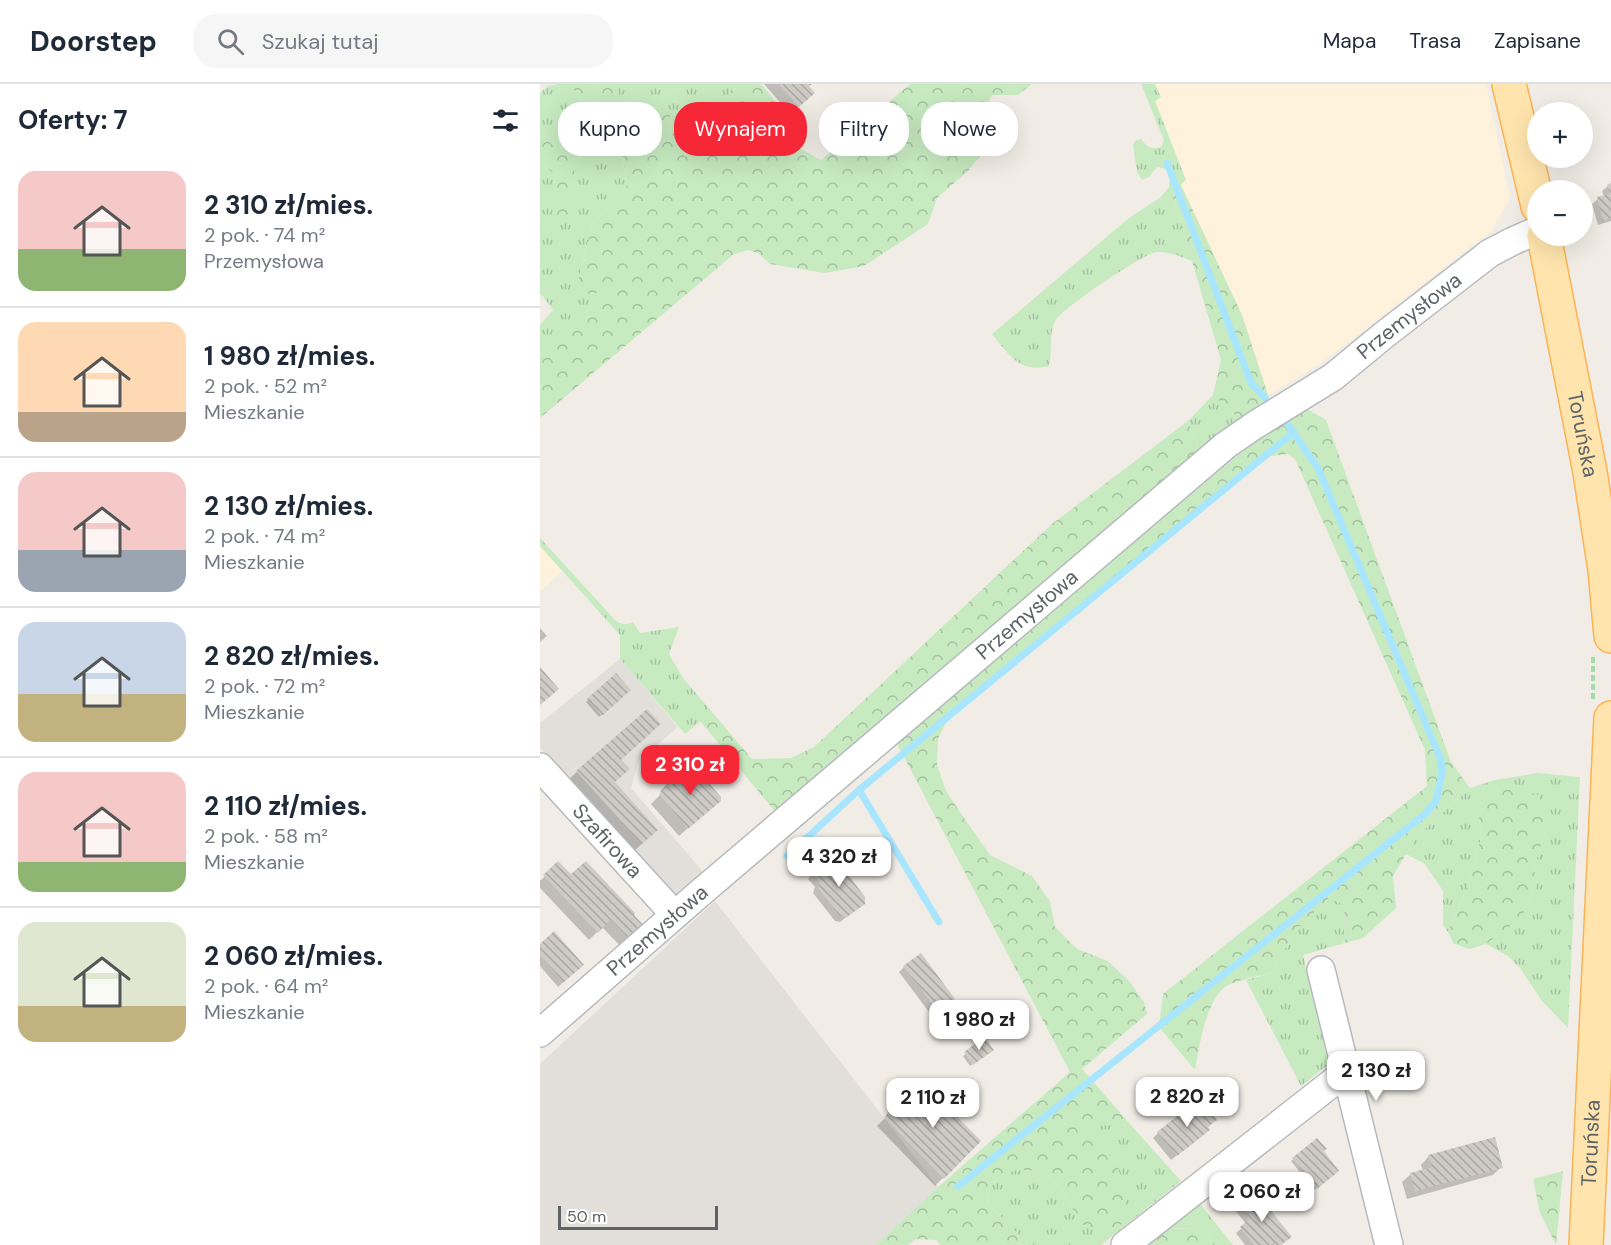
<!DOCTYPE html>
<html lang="pl">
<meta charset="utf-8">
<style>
body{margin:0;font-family:"DM Sans",sans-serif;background:#f6f6f7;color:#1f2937;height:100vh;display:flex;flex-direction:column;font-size:22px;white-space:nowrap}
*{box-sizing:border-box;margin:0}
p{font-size:20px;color:#747a83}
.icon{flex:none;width:33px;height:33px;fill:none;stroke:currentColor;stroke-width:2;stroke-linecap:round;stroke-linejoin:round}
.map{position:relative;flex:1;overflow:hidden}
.sheet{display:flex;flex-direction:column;background:#fff;width:540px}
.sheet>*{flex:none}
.guide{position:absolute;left:18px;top:18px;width:570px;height:54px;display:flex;gap:12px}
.tools{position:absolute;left:987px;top:18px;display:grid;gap:12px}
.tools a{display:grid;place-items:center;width:66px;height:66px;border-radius:50%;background:#fff;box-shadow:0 6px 24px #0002;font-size:30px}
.scale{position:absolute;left:18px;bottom:15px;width:160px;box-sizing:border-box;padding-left:6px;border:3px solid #5d6367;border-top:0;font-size:16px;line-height:21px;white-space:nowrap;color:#5d6367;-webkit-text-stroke:4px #fff;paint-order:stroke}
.price{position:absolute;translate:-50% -51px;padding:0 14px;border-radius:12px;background:#fff;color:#222;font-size:20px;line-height:39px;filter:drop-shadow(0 2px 3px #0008)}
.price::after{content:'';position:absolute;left:50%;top:36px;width:18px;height:14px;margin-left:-9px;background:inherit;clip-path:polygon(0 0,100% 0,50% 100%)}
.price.current{background:#f62736;color:#fff}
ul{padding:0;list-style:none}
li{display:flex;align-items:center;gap:18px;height:150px;padding:0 18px}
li+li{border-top:2px solid #e0e1e3}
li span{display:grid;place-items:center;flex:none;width:168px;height:120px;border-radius:18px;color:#555}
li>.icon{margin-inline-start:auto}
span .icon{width:72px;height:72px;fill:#fffc;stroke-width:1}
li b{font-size:26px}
h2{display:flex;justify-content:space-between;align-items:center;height:72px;padding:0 18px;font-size:26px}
.tag{padding:0 21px;border-radius:24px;background:#fff;box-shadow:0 6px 24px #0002;font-size:21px;line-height:54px}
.tag.current{background:#f62736;color:#fff}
header{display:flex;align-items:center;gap:36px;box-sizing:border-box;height:84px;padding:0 30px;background:#fff;border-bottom:2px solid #e0e1e3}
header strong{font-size:28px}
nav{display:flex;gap:33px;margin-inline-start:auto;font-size:21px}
.search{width:420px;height:54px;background:#f6f6f7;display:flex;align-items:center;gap:15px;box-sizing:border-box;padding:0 21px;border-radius:24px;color:#747a83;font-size:22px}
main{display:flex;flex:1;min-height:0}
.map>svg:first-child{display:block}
</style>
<header>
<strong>Doorstep</strong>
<div class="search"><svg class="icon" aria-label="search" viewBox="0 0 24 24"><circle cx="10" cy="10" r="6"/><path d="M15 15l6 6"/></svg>Szukaj tutaj</div>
<nav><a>Mapa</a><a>Trasa</a><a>Zapisane</a></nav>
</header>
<main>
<section class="sheet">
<h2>Oferty: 7<svg class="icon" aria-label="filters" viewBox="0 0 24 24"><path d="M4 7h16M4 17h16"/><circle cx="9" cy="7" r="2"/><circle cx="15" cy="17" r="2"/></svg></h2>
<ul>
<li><span style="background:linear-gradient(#f6c9c9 65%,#8fb573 0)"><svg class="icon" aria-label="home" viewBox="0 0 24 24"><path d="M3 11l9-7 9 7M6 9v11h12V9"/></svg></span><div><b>2 310 zł/mies.</b><p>2 pok. · 74 m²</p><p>Przemysłowa</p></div></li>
<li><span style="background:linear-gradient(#ffd9b3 75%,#b9a48a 0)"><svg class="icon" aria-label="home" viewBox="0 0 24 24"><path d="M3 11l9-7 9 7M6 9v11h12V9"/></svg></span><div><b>1 980 zł/mies.</b><p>2 pok. · 52 m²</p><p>Mieszkanie</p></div></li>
<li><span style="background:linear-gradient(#f6c9c9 65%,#9aa5b1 0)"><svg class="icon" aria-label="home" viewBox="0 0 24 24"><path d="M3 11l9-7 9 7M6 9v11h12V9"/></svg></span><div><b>2 130 zł/mies.</b><p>2 pok. · 74 m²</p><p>Mieszkanie</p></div></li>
<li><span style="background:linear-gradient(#c9d6e8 60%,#c2b280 0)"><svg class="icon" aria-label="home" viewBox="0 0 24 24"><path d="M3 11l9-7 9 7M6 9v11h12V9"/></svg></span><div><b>2 820 zł/mies.</b><p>2 pok. · 72 m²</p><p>Mieszkanie</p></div></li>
<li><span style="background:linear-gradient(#f6c9c9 75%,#8fb573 0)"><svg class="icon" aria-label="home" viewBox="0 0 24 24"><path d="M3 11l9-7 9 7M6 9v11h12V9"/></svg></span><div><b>2 110 zł/mies.</b><p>2 pok. · 58 m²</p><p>Mieszkanie</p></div></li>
<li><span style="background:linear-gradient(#dfe7d0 70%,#c2b280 0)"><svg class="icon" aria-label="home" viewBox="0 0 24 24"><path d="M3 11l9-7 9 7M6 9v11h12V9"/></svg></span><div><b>2 060 zł/mies.</b><p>2 pok. · 64 m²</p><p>Mieszkanie</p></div></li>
</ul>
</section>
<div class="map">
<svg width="1071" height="1161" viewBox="0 0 1071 1161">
<defs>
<pattern id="grass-tufts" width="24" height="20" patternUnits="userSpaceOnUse" patternTransform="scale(1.5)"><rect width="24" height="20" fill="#c7eac1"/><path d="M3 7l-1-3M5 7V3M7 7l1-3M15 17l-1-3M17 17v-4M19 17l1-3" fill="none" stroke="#a5c1a1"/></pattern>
<pattern id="forest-crowns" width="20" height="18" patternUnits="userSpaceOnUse" patternTransform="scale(1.5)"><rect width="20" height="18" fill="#c7eac1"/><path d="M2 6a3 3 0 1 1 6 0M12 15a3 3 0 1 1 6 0" fill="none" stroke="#a5c1a1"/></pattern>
<pattern id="building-back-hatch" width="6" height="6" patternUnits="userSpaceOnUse" patternTransform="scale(1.5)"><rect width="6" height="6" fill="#cecac5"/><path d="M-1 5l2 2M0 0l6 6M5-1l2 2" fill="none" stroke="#aaa8a4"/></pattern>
</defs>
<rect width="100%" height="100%" fill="#f1ede6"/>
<path fill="#fff2dd" d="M615 0H946L970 114 951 147 780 280 728 311 702 231 641 101 646 96 615 17 621 13Z
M0 462 22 487 0 508Z"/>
<path fill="#e2dfda" d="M80 575 138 643 99 676 91 704 165 790 136 813 0 664V639Z
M175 817 398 1103 336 1161H0V980Z"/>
<path fill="url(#grass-tufts)" d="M19 0H30L43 17 78 10 74 0H195L190 7V36L180 61H145L131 50 130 32 82 73 87 102 52 141 38 197 43 210 62 209 59 221 44 229 34 244 0 273V241L13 226 2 211H0V78L14 90 17 136 35 80 0 51V9L8 2Z
M601 0H615L621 13 615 17 646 96 632 109 652 177C641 173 629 167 617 168 605 168 520 226 515 237 508 251 513 267 509 282 480 290 468 270 452 250L589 134 621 113 629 103 630 92 626 85 617 83 609 93 602 96 597 88 593 61 595 57 601 55C607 63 611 66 621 63L624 56Z
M673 311 706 340 652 382 658 362 648 337Z
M0 454 76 537C82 541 86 541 93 538L100 549 139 543 129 570 143 594 172 628 145 650 80 575V551L0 462Z
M998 689 1040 693 1028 944 1002 917 980 884 968 872 946 860 981 834 997 800 994 784 1005 748 938 720 941 754 927 804 908 848 903 841V807L885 780 866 770 880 749 930 704 955 696Z
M789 814 804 820 805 859 763 871 789 980 761 1002 706 896 731 889 758 842Z
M590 1040 641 1097 561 1161H481L478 1150 447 1119 451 1099 474 1086 500 1087 522 1105 541 1140 577 1080 554 1054V1041Z
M657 1116 693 1161H672L665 1144 619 1145Z"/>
<path fill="url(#forest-crowns)" d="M30 0H74L79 10 66 17H42Z
M195 0H221L238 20 236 34 254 61 281 76 370 0H492L478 11H452L442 30 452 57 428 87 397 114 388 140 324 182 285 189 230 180 218 169 208 166 194 170 0 334V273L34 244 44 229 59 221 61 209 43 210 38 197 52 141 87 102 82 73 101 45 122 24 130 32 131 50 145 61H180L190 36V7Z
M0 51 35 79 30 130 16 136 14 90 0 78Z
M641 101 702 231 731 320 706 340 673 311 681 276 632 109Z
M767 325 786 336 911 678 930 704 880 749 866 770 853 792 856 824 823 854 805 859 804 821 789 814 771 831 770 843 758 842 731 889C720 892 693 897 685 903 666 917 659 963 655 986L619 943 623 910 887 702 885 666 755 375 747 370 725 373 409 632 398 655 397 681 406 707 422 731 450 771 492 792 510 817 515 843 537 865 568 877 589 897 604 918 607 930 542 985 590 1040 554 1042V1054L577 1080 586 1110 582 1140 569 1150 541 1140 522 1105 500 1087 474 1086 451 1099 447 1119 478 1150 481 1161H400L396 1156 376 1155 368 1161H336L398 1103 530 988 356 658 742 334 745 339Z
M648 337 658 362 652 382 238 731 160 637 172 628 212 675 251 674 274 663 512 440Z
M967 704 999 711 1005 748 994 784 997 800 981 834 946 860 930 865 914 860 908 848 927 804 941 754 938 720Z
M1023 1087 1016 1161 1000 1129 993 1095Z
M665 1144 672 1161H606L619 1145Z"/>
<path fill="#0003" d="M224 0H271L268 2 265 17 250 30Z
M1071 101V137L1058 141 1052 120 1058 115 1064 113 1062 107 1068 102Z
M0 544 7 552 0 558Z
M76 591 89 606 59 633 46 618Z
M66 661 80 676 74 699 108 754 93 768 28 696Z
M128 699 173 722 139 752 111 720 122 709 120 707Z
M18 779 31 792 92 831 104 844 83 865 62 843 49 856 0 804V797Z
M295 784 317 825 300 838 295 837 273 809 275 803 268 795 273 789Z
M0 862 37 886 18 903 0 882Z
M364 883 407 920 392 932 359 888Z
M444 955 450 968 430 982 423 972Z
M381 999 439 1057 395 1102 337 1042Z
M666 1044 663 1051 631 1076 613 1054 618 1049Z
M777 1056 782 1067 797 1087 774 1106 751 1077Z
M889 1072 961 1083 953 1091 867 1115 862 1098 871 1090 883 1087 881 1081Z
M699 1120 741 1161H705L696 1149 706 1140 694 1125Z"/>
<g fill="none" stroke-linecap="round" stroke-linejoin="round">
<path stroke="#a8e6ff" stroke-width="7" d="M627 79 711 299 725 314
M319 706 754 348
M247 772 319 706 399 838
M418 1102 885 730 896 717 902 690 901 676 778 384 748 341"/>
</g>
<path fill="url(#building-back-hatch)" d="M239 0H272L269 2 275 9 259 23Z
M1071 99V134L1063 137 1057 113 1070 110 1067 101Z
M0 583 19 605 0 621Z
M76 589 91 606 62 632 47 615Z
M107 625 121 640 81 676 90 685 75 698 118 746 102 760 36 687Z
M153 681 181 713V717L148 745 119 710 130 701 127 698 138 689 141 692Z
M294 771 301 780 297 783 304 785 325 813V820L307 833 300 832 278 804 279 797 272 788Z
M18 777 31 790 46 777 95 829 94 831 106 844 92 858 71 835 58 849 3 791Z
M14 847 44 881 24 898 0 871V860Z
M381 869 415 915 398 927 363 882Z
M444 953 454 966 433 981 424 968Z
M381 996 441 1057 404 1095 344 1033Z
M663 1017 677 1036 668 1043 670 1046 637 1072 617 1048 651 1021 653 1025Z
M955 1053 963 1084 875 1107 870 1089 892 1083 888 1071Z
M777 1054 787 1065 784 1067 799 1087 777 1105 752 1074Z
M714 1106 752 1153 741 1161H735L733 1159 731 1161H714L700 1143 710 1134 698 1119Z"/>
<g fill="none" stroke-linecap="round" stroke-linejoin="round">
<defs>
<g id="minor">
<path id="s1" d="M0 683 135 831"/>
<path d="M781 886 849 1161"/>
<path id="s2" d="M0 949 159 810 686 361 715 341 793 293 844 251 950 169 973 157 998 146"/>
<path d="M585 1161 806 988"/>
</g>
<g id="major">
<path d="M969 0 998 122"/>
<path id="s3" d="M1004 152 1050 388 1065 486 1071 552"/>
<path id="s4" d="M1046 1161 1071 634"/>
</g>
</defs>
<use href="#minor" stroke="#b6babd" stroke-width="30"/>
<use href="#major" stroke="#fbb354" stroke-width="36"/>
<path stroke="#a3dda9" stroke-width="4" stroke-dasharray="6 3" stroke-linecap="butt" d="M1053 615V571"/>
<use href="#minor" stroke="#fff" stroke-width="27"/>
<use href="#major" stroke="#ffe5ad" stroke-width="33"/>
</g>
<g text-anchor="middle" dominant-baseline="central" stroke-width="5" stroke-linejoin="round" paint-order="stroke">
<g font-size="21" fill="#5d6367" stroke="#fff">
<text stroke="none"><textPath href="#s2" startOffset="1128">Przemysłowa</textPath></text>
<text stroke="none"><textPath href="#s3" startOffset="202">Toruńska</textPath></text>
<text stroke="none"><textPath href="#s2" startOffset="642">Przemysłowa</textPath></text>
<text stroke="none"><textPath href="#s1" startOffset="100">Szafirowa</textPath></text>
<text stroke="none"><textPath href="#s2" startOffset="156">Przemysłowa</textPath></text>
<text stroke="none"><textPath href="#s4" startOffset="102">Toruńska</textPath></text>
</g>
</g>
</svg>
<div class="tools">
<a>+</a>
<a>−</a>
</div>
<div class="scale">50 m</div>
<b class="price current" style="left:150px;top:712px">2 310 zł</b>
<b class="price" style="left:299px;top:804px">4 320 zł</b>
<b class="price" style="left:439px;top:967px">1 980 zł</b>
<b class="price" style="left:836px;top:1018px">2 130 zł</b>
<b class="price" style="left:647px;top:1044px">2 820 zł</b>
<b class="price" style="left:393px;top:1045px">2 110 zł</b>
<b class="price" style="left:722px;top:1139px">2 060 zł</b>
<div class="guide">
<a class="tag">Kupno</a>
<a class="tag current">Wynajem</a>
<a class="tag">Filtry</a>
<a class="tag">Nowe</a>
</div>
</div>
</main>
